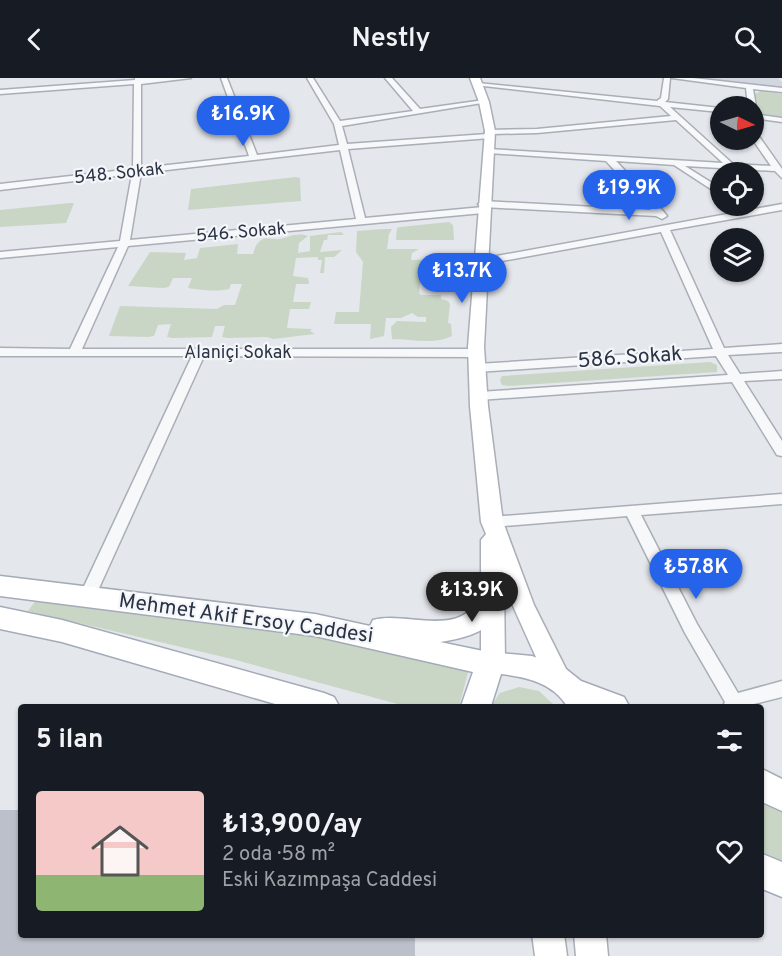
<!DOCTYPE html>
<html lang="tr">
<meta charset="utf-8">
<style>
body{margin:0;font-family:Overpass,sans-serif;background:#20242c;color:#f1f3f6;height:100vh;display:flex;flex-direction:column;font-size:22px;white-space:nowrap}
*{box-sizing:border-box;margin:0}
p{font-size:20px;color:#9ea1a6}
.icon{flex:none;width:33px;height:33px;fill:none;stroke:currentColor;stroke-width:2;stroke-linecap:round;stroke-linejoin:round}
.map{position:relative;flex:1;overflow:hidden}
.details{position:absolute;left:18px;top:626px;width:746px;height:234px;display:flex;flex-direction:column;background:#171b24;border-radius:6px;box-shadow:0 2px 4px #0004}
.details>*{flex:none}
.needle{width:39px;rotate:95deg}
.tools{position:absolute;left:710px;top:18px;display:grid;gap:12px}
.tools a{display:grid;place-items:center;width:54px;height:54px;border-radius:50%;background:#171b24;box-shadow:0 2px 4px #0004;font-size:30px}
.price{position:absolute;translate:-50% -51px;padding:0 14px;border-radius:21px;background:#2563eb;color:#fff;font-size:20px;line-height:39px;filter:drop-shadow(0 2px 3px #0008)}
.price::after{content:'';position:absolute;left:50%;top:36px;width:18px;height:14px;margin-left:-9px;background:inherit;clip-path:polygon(0 0,100% 0,50% 100%)}
.price.selected{background:#222;color:#fff}
ul{padding:0;list-style:none}
li{display:flex;align-items:center;gap:18px;height:150px;padding:0 18px}
li+li{border-top:2px solid #363941}
li span{display:grid;place-items:center;flex:none;width:168px;height:120px;border-radius:6px;color:#555}
li>.icon{margin-inline-start:auto}
span .icon{width:72px;height:72px;fill:#fffc;stroke-width:1}
li b{font-size:26px}
h2{display:flex;justify-content:space-between;align-items:center;height:72px;padding:0 18px;font-size:26px}
header{display:flex;justify-content:space-between;align-items:center;height:78px;padding:0 18px;background:#171b24;font-size:27px;font-weight:600}
.map>svg:first-child{display:block}
</style>
<header><svg class="icon" aria-label="back" viewBox="0 0 24 24"><path d="M15 5l-7 7 7 7"/></svg>Nestly<svg class="icon" aria-label="search" viewBox="0 0 24 24"><circle cx="10" cy="10" r="6"/><path d="M15 15l6 6"/></svg></header>
<div class="map">
<svg width="782" height="878" viewBox="0 0 782 878">
<rect width="100%" height="100%" fill="#e4e7ec"/>
<path fill="#d2d6de" d="M685 0H778L782 4V10Z"/>
<path fill="#c9d6c5" d="M761 13 782 16V40L760 35 755 16Z
M296 99 300 100 301 123 188 132 191 111Z
M70 125H74L66 145 0 149V132Z
M449 144 453 147 454 162H396L397 150 400 149Z
M383 151H392L389 156 387 171H419L412 175 411 182 456 180 452 189H440V196H421L419 215 421 217H441V221L448 223 450 226 448 245 451 246 452 258C433 267 412 261 392 261L391 249 397 243 426 244V239H418L412 235 401 240H386L384 258 370 261 371 246H334L336 234H359L363 184 356 174 357 153Z
M341 154 344 157H328L327 162H324L320 174 342 172 334 179H325L324 195H320L322 182H318V179L296 180 293 198 308 200 309 206H296L293 224H311L309 231H290L287 250 312 251 310 253 315 256 273 261 267 259 228 260 222 259 225 248H215L212 259 173 260 167 259 171 246 158 247 154 258 148 259 109 258 120 228 217 231 224 227H235L242 206H231L229 211C216 214 200 212 188 210L192 200H173L169 209 163 210 128 208 150 174 186 175 184 182 197 180 200 170 238 166 237 176H253C255 169 257 164 263 161 267 159 275 162 279 161 290 159 296 154 308 158L299 165 298 175 310 173V158Z
M710 284 717 287V294L509 308 502 307 500 302 502 298Z
M36 522 243 542 469 591 459 628H405L232 581 28 533Z
M519 609 539 613 555 628H491L500 615Z
M761 717 782 729V784L761 774Z"/>
<path fill="#bbc0ca" d="M0 732H21V856H415V878H0Z"/>
<g fill="none" stroke-linecap="round" stroke-linejoin="round">
<defs>
<path id="street" d="M135 0H191L141 6V90L249 78 221 0H227L257 77 339 67 334 46 307 0H313L340 43 413 33 385 0H392L420 31 484 22 488 24 342 48 347 66 487 56 485 54 489 52 537 51 671 38 660 28 475 7 478 5 657 23 661 20 664 0H670L668 21 665 24 720 30V34L670 29 733 86 771 88 753 62V54H756L782 91V100L775 93 685 88 720 110V117L674 87 616 83 663 133 667 138 662 141 656 138 483 129 478 126 483 123 651 132 606 83 488 75 484 73 488 71 723 85 676 42 537 55 493 56 494 58 490 60 348 71 365 140 483 129 488 132 483 135 128 168 82 271H477L483 275 477 279 204 278 95 519 93 523H81L79 519 192 278H0V270L70 271 118 169 0 180V174L120 163 132 96 0 112V106L133 91 134 6 0 16V12L135 2ZM340 72 356 141 130 162 141 95Z
M672 0H693L782 10V14L753 11 756 28 753 30 748 28 746 10Z
M753 36 782 40V44L753 40Z
M782 126V132L670 152 724 270 782 266V274L728 277 740 296 782 293V301L744 303 782 363V378L777 377 732 304 479 322 473 318 479 314 728 297 716 278 477 294 471 290 477 286 713 271 661 154 480 187 475 184 480 181Z
M782 416V426L641 437 697 546 738 615 782 603V619L746 628H723L725 624 685 555 627 438 492 449 484 444 492 439Z"/>
<path id="secondary" d="M470 0H480L489 24 495 53 484 269 488 328 503 444 534 527 570 599 566 606 557 609 548 606 504 508 505 584 502 591 493 594 484 591 481 584V462L486 456 481 444 470 328 468 269 485 53 479 24Z
M532 856H564L567 878H535Z
M574 856H606L608 878H576Z"/>
<path id="primary" d="M493 497 502 500C507 508 506 514 504 523 497 552 467 560 440 564L488 574 532 578 566 591 581 603 624 619 629 628H567C553 605 527 599 501 596L491 628H461L473 594 315 558 0 518V498L315 536 370 548 373 542C403 533 454 558 475 526 480 519 479 508 484 500Z
M0 529 62 542 324 615 334 619 339 628H282L62 564 0 551Z
M760 690 782 701V733L760 723Z
M760 775 782 784V819L760 810Z"/>
</defs>
<use href="#street" stroke="#a9aeb7" stroke-width="3"/>
<use href="#secondary" stroke="#a9aeb7" stroke-width="3"/>
<use href="#primary" stroke="#a3abb8" stroke-width="3"/>
<use href="#street" fill="#f7f8fa" fill-rule="evenodd"/>
<use href="#secondary" fill="#fff" fill-rule="evenodd"/>
<use href="#primary" fill="#fff" fill-rule="evenodd"/>
</g>
<g text-anchor="middle" dominant-baseline="central" stroke-width="4.5" stroke-linejoin="round" paint-order="stroke">
<g font-size="18" fill="#2b3445" stroke="#f4f6f9">
<text transform="translate(119 96) rotate(-6)">548. Sokak</text>
<text transform="translate(241 155) rotate(-5)">546. Sokak</text>
<text x="238" y="275">Alaniçi Sokak</text>
</g>
<g font-size="21" fill="#2b3445" stroke="#f4f6f9">
<text transform="translate(630 280) rotate(-4)">586. Sokak</text>
<text transform="translate(246 541) rotate(8)">Mehmet Akif Ersoy Caddesi</text>
</g>
</g>
</svg>
<div class="tools">
<a><svg class="needle" viewBox="-14 -14 28 28"><path d="M0-13l5 13h-10z" fill="#e53935"/><path d="M0 13l5-13h-10z" fill="#9ea1a6"/></svg></a>
<a><svg class="icon" aria-label="locate" viewBox="0 0 24 24"><circle cx="12" cy="12" r="6"/><path d="M12 2v4M12 18v4M2 12h4M18 12h4"/></svg></a>
<a><svg class="icon" aria-label="layers" viewBox="0 0 24 24"><path d="M12 4l9 5-9 5-9-5zM3 14l9 5 9-5"/></svg></a>
</div>
<b class="price" style="left:243px;top:69px">₺16.9K</b>
<b class="price" style="left:629px;top:143px">₺19.9K</b>
<b class="price" style="left:462px;top:226px">₺13.7K</b>
<b class="price" style="left:696px;top:522px">₺57.8K</b>
<b class="price selected" style="left:472px;top:545px">₺13.9K</b>
<section class="details">
<h2>5 ilan<svg class="icon" aria-label="filters" viewBox="0 0 24 24"><path d="M4 7h16M4 17h16"/><circle cx="9" cy="7" r="2"/><circle cx="15" cy="17" r="2"/></svg></h2>
<ul>
<li><span style="background:linear-gradient(#f6c9c9 70%,#8fb573 0)"><svg class="icon" aria-label="home" viewBox="0 0 24 24"><path d="M3 11l9-7 9 7M6 9v11h12V9"/></svg></span><div><b>₺13,900/ay</b><p>2 oda · 58 m²</p><p>Eski Kazımpaşa Caddesi</p></div><svg class="icon" aria-label="heart" viewBox="0 0 24 24"><path d="M12 20l-8-8c-3-5 5-10 8-4 3-6 11-1 8 4z"/></svg></li>
</ul>
</section>
</div>
